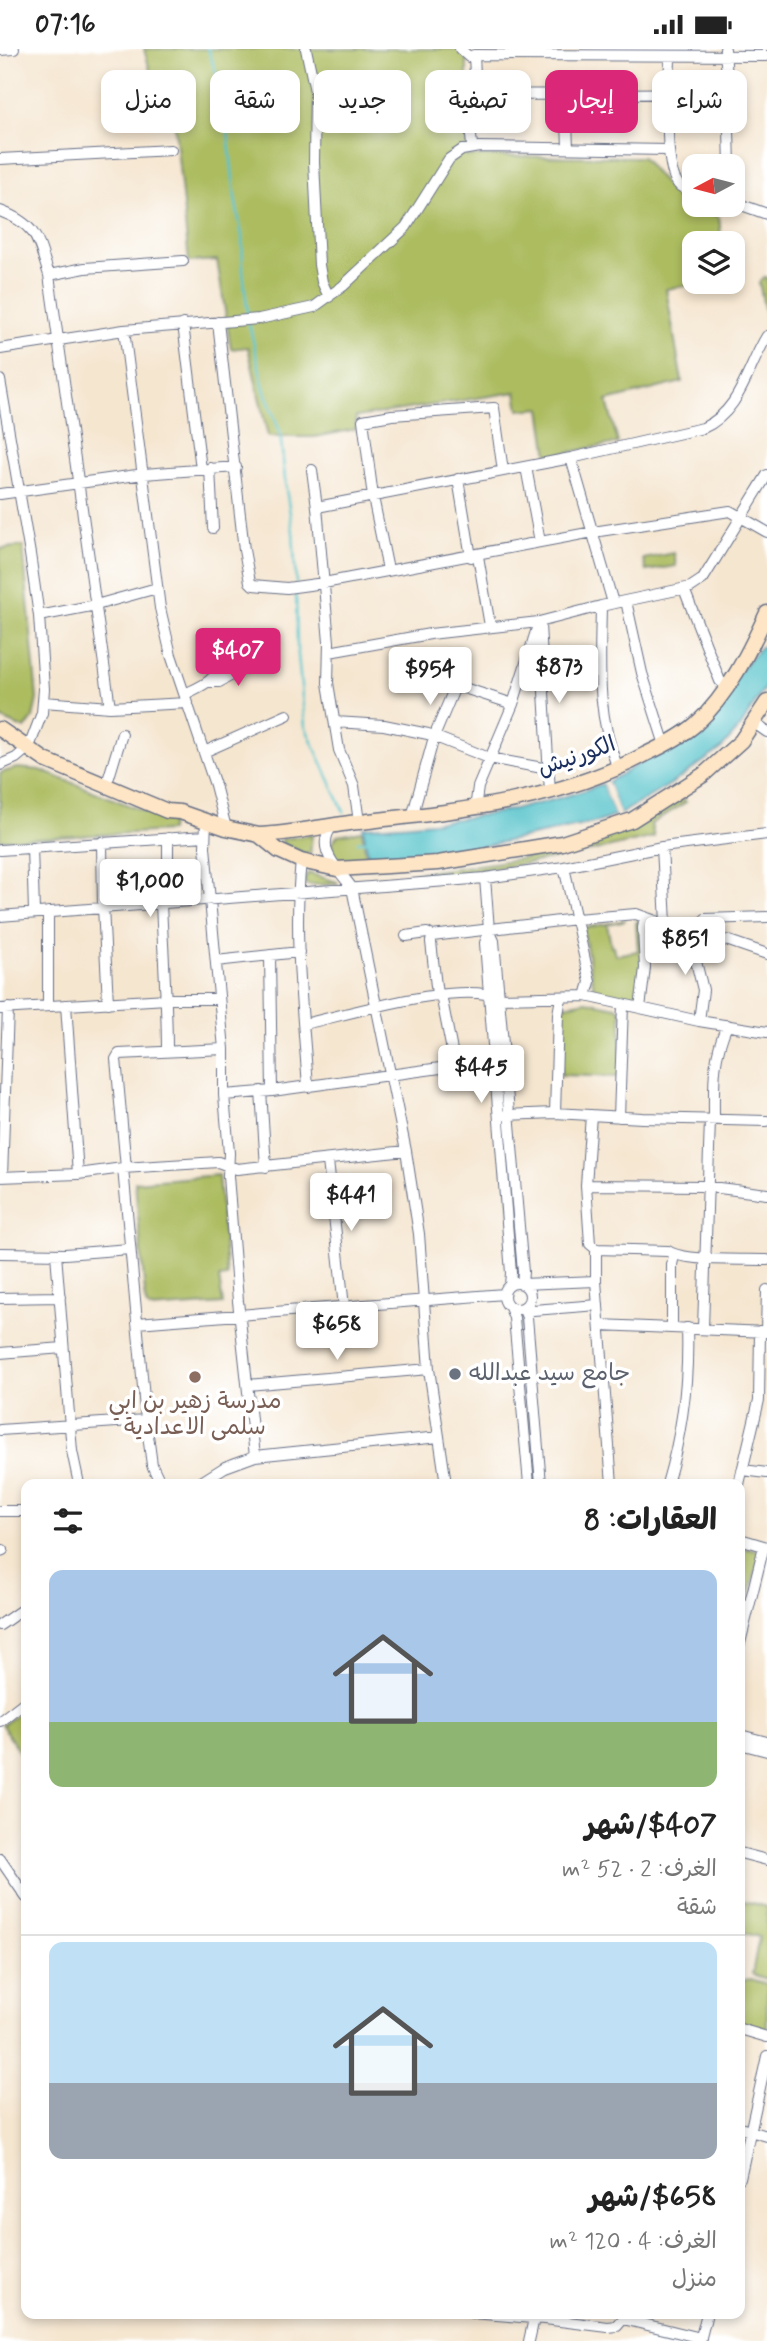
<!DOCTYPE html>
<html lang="ar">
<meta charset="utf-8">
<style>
body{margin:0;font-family:Mynerve,"Playpen Sans Arabic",sans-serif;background:#f2f2f2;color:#222;direction:rtl;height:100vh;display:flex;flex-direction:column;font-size:26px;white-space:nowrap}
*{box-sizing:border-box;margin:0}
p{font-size:23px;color:#767676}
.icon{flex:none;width:38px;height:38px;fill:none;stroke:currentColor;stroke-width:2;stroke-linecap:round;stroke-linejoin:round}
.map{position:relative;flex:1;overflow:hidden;direction:ltr}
.details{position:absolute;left:21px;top:1430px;width:724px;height:840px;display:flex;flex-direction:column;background:#fff;border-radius:14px;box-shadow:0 4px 10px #0003;direction:rtl}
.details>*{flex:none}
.top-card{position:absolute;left:21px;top:21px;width:726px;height:63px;direction:rtl;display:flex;gap:14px}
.needle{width:46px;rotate:263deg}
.buttons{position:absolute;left:682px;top:105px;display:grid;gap:14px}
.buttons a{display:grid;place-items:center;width:63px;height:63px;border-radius:14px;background:#fff;box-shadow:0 4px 10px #0003;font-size:35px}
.price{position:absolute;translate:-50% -60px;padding:0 16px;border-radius:7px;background:#fff;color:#222;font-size:23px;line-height:46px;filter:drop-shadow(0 2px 4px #0008)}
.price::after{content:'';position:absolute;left:50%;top:42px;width:21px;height:16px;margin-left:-10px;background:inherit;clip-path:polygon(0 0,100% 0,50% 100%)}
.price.active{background:#db2777;color:#fff}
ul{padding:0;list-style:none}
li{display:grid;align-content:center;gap:14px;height:371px;padding:0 28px}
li+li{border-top:2px solid #e0e0e0}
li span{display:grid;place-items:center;height:217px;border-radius:14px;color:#555}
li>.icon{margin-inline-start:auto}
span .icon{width:126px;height:126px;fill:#fffc;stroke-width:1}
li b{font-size:30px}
h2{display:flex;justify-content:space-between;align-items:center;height:84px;padding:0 28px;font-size:30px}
.pill{padding:0 24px;border-radius:14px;background:#fff;box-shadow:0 4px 10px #0003;font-size:24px;line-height:63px}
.pill.active{background:#db2777;color:#fff}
.status{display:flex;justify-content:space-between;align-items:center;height:49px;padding:0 35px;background:#fff;direction:ltr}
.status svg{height:19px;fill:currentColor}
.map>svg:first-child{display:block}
</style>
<div class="status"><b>07:16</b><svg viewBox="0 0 49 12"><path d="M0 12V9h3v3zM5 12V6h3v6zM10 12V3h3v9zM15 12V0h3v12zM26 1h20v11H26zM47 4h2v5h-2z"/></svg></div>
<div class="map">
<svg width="767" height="2292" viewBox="0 0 767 2292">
<rect width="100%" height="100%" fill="#fff"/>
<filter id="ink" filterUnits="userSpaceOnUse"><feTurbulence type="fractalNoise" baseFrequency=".0143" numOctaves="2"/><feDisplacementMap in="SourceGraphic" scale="14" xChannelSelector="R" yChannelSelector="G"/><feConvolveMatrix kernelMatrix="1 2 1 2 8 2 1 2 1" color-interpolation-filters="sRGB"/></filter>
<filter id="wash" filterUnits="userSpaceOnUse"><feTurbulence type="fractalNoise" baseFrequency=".00686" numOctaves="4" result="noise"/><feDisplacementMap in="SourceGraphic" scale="28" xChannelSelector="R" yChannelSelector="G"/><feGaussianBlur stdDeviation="1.57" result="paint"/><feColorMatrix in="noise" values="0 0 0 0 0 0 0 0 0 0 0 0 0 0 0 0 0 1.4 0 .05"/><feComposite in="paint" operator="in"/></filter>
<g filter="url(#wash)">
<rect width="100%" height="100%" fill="#f5e6d0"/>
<path fill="#acbc5e" stroke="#64765e" stroke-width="2" d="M144 0H467V107L642 108 678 151 719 168 722 194H695V233H708L666 240 682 333 607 352 618 394 548 407 541 359 519 361 516 343 356 368V380L315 388H268L248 298 231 300 217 211 189 213 171 41 156 42Z
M764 228H767V273L759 233Z
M23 497 37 650 33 669 25 680 0 669V500Z
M674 504 676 517 646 522 643 510Z
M17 719 40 721 171 773 170 782 0 791V724Z
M683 749 686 753 651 775 654 788C589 804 523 816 457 825 443 827 423 833 409 828L410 826 416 824C483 816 554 808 617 785 641 776 661 761 683 749Z
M362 782 367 812 340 810 333 806 332 794 338 786Z
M312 786 310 807 282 794V790Z
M308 824 337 833 338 835 307 836 304 832Z
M640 870 643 917 639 952 595 945 583 879 626 871 607 875 611 897H613L615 906 638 902 636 874Z
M586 952 616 958 621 962V1028L561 1026V965L566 956Z
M503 1083H506L518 1224H516Z
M218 1126 227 1228 219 1229 223 1255 150 1260 146 1256 135 1133Z
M520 1269H522L536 1430H534Z
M740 1498 761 1503 740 1579Z
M26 1660V1714L2 1676Z
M740 1851 767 1858V1930L752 1925 759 1888 740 1883Z
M751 1930 767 1935V1979L740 1974V1932Z"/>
<path fill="#55c3ca" stroke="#387994" stroke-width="2" d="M767 597V635L741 677 721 700 671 735 620 765 608 733 686 688 754 605 761 598Z
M603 735 615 767 598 773 474 799 369 812 363 778C444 775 527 763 603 735Z"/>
<path fill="#f5e6d0" d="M608 733 620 765 615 767 603 735Z"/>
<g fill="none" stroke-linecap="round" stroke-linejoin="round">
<path stroke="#55c3ca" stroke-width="2.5" d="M208 0 220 35 226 64 235 149 242 187 243 222 248 267
M249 274 264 340 280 383 286 440 293 483 296 534
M296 541 297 596 305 677 344 763
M358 793 367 792"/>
</g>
</g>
<g filter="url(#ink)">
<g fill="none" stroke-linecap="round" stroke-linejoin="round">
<defs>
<path id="minor" d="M306 0 315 42 314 113 319 216 322 233 329 248
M460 0 469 8 474 6 476 46C466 60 471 81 472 98
M725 0 728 44 730 117
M0 1 14 0
M474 6 767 7
M670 8C670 34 661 120 680 137 684 140 690 142 695 144
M566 45 568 99
M476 46 728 44
M0 110 171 101
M733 153 767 165
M0 162C38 176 38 192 49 226L110 658
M49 226 85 219 183 212
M218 273 244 501 250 533 253 536 287 539 324 534 593 483 730 462 767 483
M183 275 201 420
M124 281 160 559 171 606 215 736 226 779
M0 300 124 281 259 270 314 258 343 237 406 178 449 110 462 101 479 98 668 101
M0 331 30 505 39 567 44 640 42 664 29 698 16 709 0 716
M571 409 613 554
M526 418 540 493
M210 419 213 479
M312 421 317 458 329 593 328 634 339 701 354 737 359 773
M458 430 471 508
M0 445 144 425 236 418
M317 458 571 409 703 379C741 362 747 319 767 287
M478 507 490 577
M388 521 373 448 363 371 392 366 494 359 503 422
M684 540 720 632 727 637
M626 552 642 624 665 696
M601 557C600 617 596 663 618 720
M39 567 96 556 157 539
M540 576 550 743
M329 603 430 585 539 573 601 557 691 538 703 530 767 426
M208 633H219L260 611
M185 645C193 641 203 637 210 631 224 618 240 599 258 593
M43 653 110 658 188 654
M335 673 384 676 428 685 489 709 548 720
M754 674 767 683
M204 703 287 666
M109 728 122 685
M475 760 478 738 513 655 539 573
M412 768 434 688 454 640 461 638 513 655
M206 772 205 798 224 1000V1046L229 1104 228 1127 238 1252 255 1407
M333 776C313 800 339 820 352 839L406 1102 419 1185 429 1320 446 1435
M168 789V853
M102 793 103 858 108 954
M32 798 34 863
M662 798 666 874
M0 801 205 787
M301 812C293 887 303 963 308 1038
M564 818 590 933 586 947
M485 829 489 881 485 894 511 1224 510 1236
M161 854C163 903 167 952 167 1002
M0 867 485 829 564 818 662 798 767 785
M705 870 767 868
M489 881 494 892 523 1223 522 1235 596 1232
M689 884 703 941 699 972
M406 887 427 884 432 887 576 870 636 865 689 884 729 892 767 905
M432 887 431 893 437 946
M270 906 272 1042
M216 912 299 903
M441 946 455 1017
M66 956 78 1125
M48 957V863
M640 959 645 919 643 879 645 868
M0 960 167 950H219
M304 975C349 965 460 931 500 949L586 947 699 972 767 983
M261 1042 266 1118
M224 1046 272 1042 455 1017 498 1016
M555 1064 558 965 561 949
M505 1066 555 1064 642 1069 767 1072
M591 1066 586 1136 590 1195 596 1200V1232L612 1435
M619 1068 623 956
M714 1071C714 1032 712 1012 727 976
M328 1112 344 1258
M123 1119 146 1371 152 1416 161 1435
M126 1119 116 1010 119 1005 224 1000
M0 1128 78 1125 123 1119 218 1113 237 1120 406 1102
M2 1128 8 959
M586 1136 703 1137 767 1145
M596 1200 668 1202C685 1213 744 1210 767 1211
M0 1204 65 1205 130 1200
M56 1205 72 1402 79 1435
M504 1247a13 13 0 1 1 26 0a13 13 0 1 1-26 0Z
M0 1249 60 1248
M510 1258 514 1269 529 1435
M137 1274 504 1245
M600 1276 767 1283
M672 1279V1216L674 1206
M703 1279 710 1071
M766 1283 767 1241
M0 1304 63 1299
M248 1336 429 1320
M0 1381 146 1371
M743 1421 767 1424
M198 1435 225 1418 255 1407 439 1388
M541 1435 527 1268 523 1259 533 1261 598 1256
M667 1435C682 1384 689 1332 687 1279
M739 1435 759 1351 760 1282
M0 1462H26
M740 1490 767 1498
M0 1502 3 1501
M0 1576 26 1558
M740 1594 764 1497
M0 1672 26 1652
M740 1686 767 1693
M740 1695 767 1702
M740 1804 767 1811
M0 1810 26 1848
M740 1980 767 1988
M740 2079 767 2087
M740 2129 767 2007
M472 2264 544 2270 608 2278 617 2277 623 2270
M624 2267 623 2270 701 2289
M529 2292 535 2265
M700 2292 707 2264"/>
<path id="secondary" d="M0 680 45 711 167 762 180 763 226 779 259 786C293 785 326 776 359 773 458 762 557 753 646 705 663 697 681 688 696 675 728 646 749 603 767 564
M259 786 279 802 301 812 337 820 438 814 562 794 632 771 703 726 741 692 767 653"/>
</defs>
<use href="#minor" stroke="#676f86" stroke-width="12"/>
<use href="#secondary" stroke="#676f86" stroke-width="17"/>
<use href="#minor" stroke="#fff" stroke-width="10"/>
<use href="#secondary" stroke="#fde5c5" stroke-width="14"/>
</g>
</g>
<circle fill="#6b7280" stroke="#fff" stroke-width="2.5" cx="455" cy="1325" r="7"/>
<circle fill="#8d6e63" stroke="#fff" stroke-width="2.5" cx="195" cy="1328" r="7"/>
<g text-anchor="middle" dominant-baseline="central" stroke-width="7" stroke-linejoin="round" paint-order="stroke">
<g font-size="23" fill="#1b2f5e" stroke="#fff">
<text transform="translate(577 708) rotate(-19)">الكورنيش</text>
</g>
<g font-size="23" fill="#5b616d" stroke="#fff" text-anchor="start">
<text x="469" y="1325">جامع سيد عبدالله</text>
</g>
<g font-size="23" fill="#785e54" stroke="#fff">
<text x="195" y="1353">مدرسة زهير بن ابي<tspan x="195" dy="26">سلمى الاعدادية</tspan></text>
</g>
</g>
</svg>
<div class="buttons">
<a><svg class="needle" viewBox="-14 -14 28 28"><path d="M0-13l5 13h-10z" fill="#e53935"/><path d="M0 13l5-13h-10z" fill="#767676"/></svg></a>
<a><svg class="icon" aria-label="layers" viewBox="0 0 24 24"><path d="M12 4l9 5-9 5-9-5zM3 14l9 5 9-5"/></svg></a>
</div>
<b class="price active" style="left:238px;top:639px">$407</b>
<b class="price" style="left:559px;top:656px">$873</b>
<b class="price" style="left:430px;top:658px">$954</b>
<b class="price" style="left:150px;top:870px">$1,000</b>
<b class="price" style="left:685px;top:928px">$851</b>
<b class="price" style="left:481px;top:1056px">$445</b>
<b class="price" style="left:351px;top:1184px">$441</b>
<b class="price" style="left:337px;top:1313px">$658</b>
<div class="top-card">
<a class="pill">شراء</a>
<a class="pill active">إيجار</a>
<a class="pill">تصفية</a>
<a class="pill">جديد</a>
<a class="pill">شقة</a>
<a class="pill">منزل</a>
</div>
<section class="details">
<h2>العقارات: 8<svg class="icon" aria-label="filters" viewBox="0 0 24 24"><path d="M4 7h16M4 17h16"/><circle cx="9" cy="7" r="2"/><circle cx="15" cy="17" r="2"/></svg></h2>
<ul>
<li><span style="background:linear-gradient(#a9c7e8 70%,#8fb573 0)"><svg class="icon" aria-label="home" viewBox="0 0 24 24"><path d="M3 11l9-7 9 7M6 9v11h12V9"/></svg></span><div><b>$407/شهر</b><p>الغرف: 2 · 52 m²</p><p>شقة</p></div></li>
<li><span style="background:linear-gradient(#bfe0f5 65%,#9aa5b1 0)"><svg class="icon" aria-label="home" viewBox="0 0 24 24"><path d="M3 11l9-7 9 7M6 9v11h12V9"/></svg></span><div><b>$658/شهر</b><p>الغرف: 4 · 120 m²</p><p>منزل</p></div></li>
</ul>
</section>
</div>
